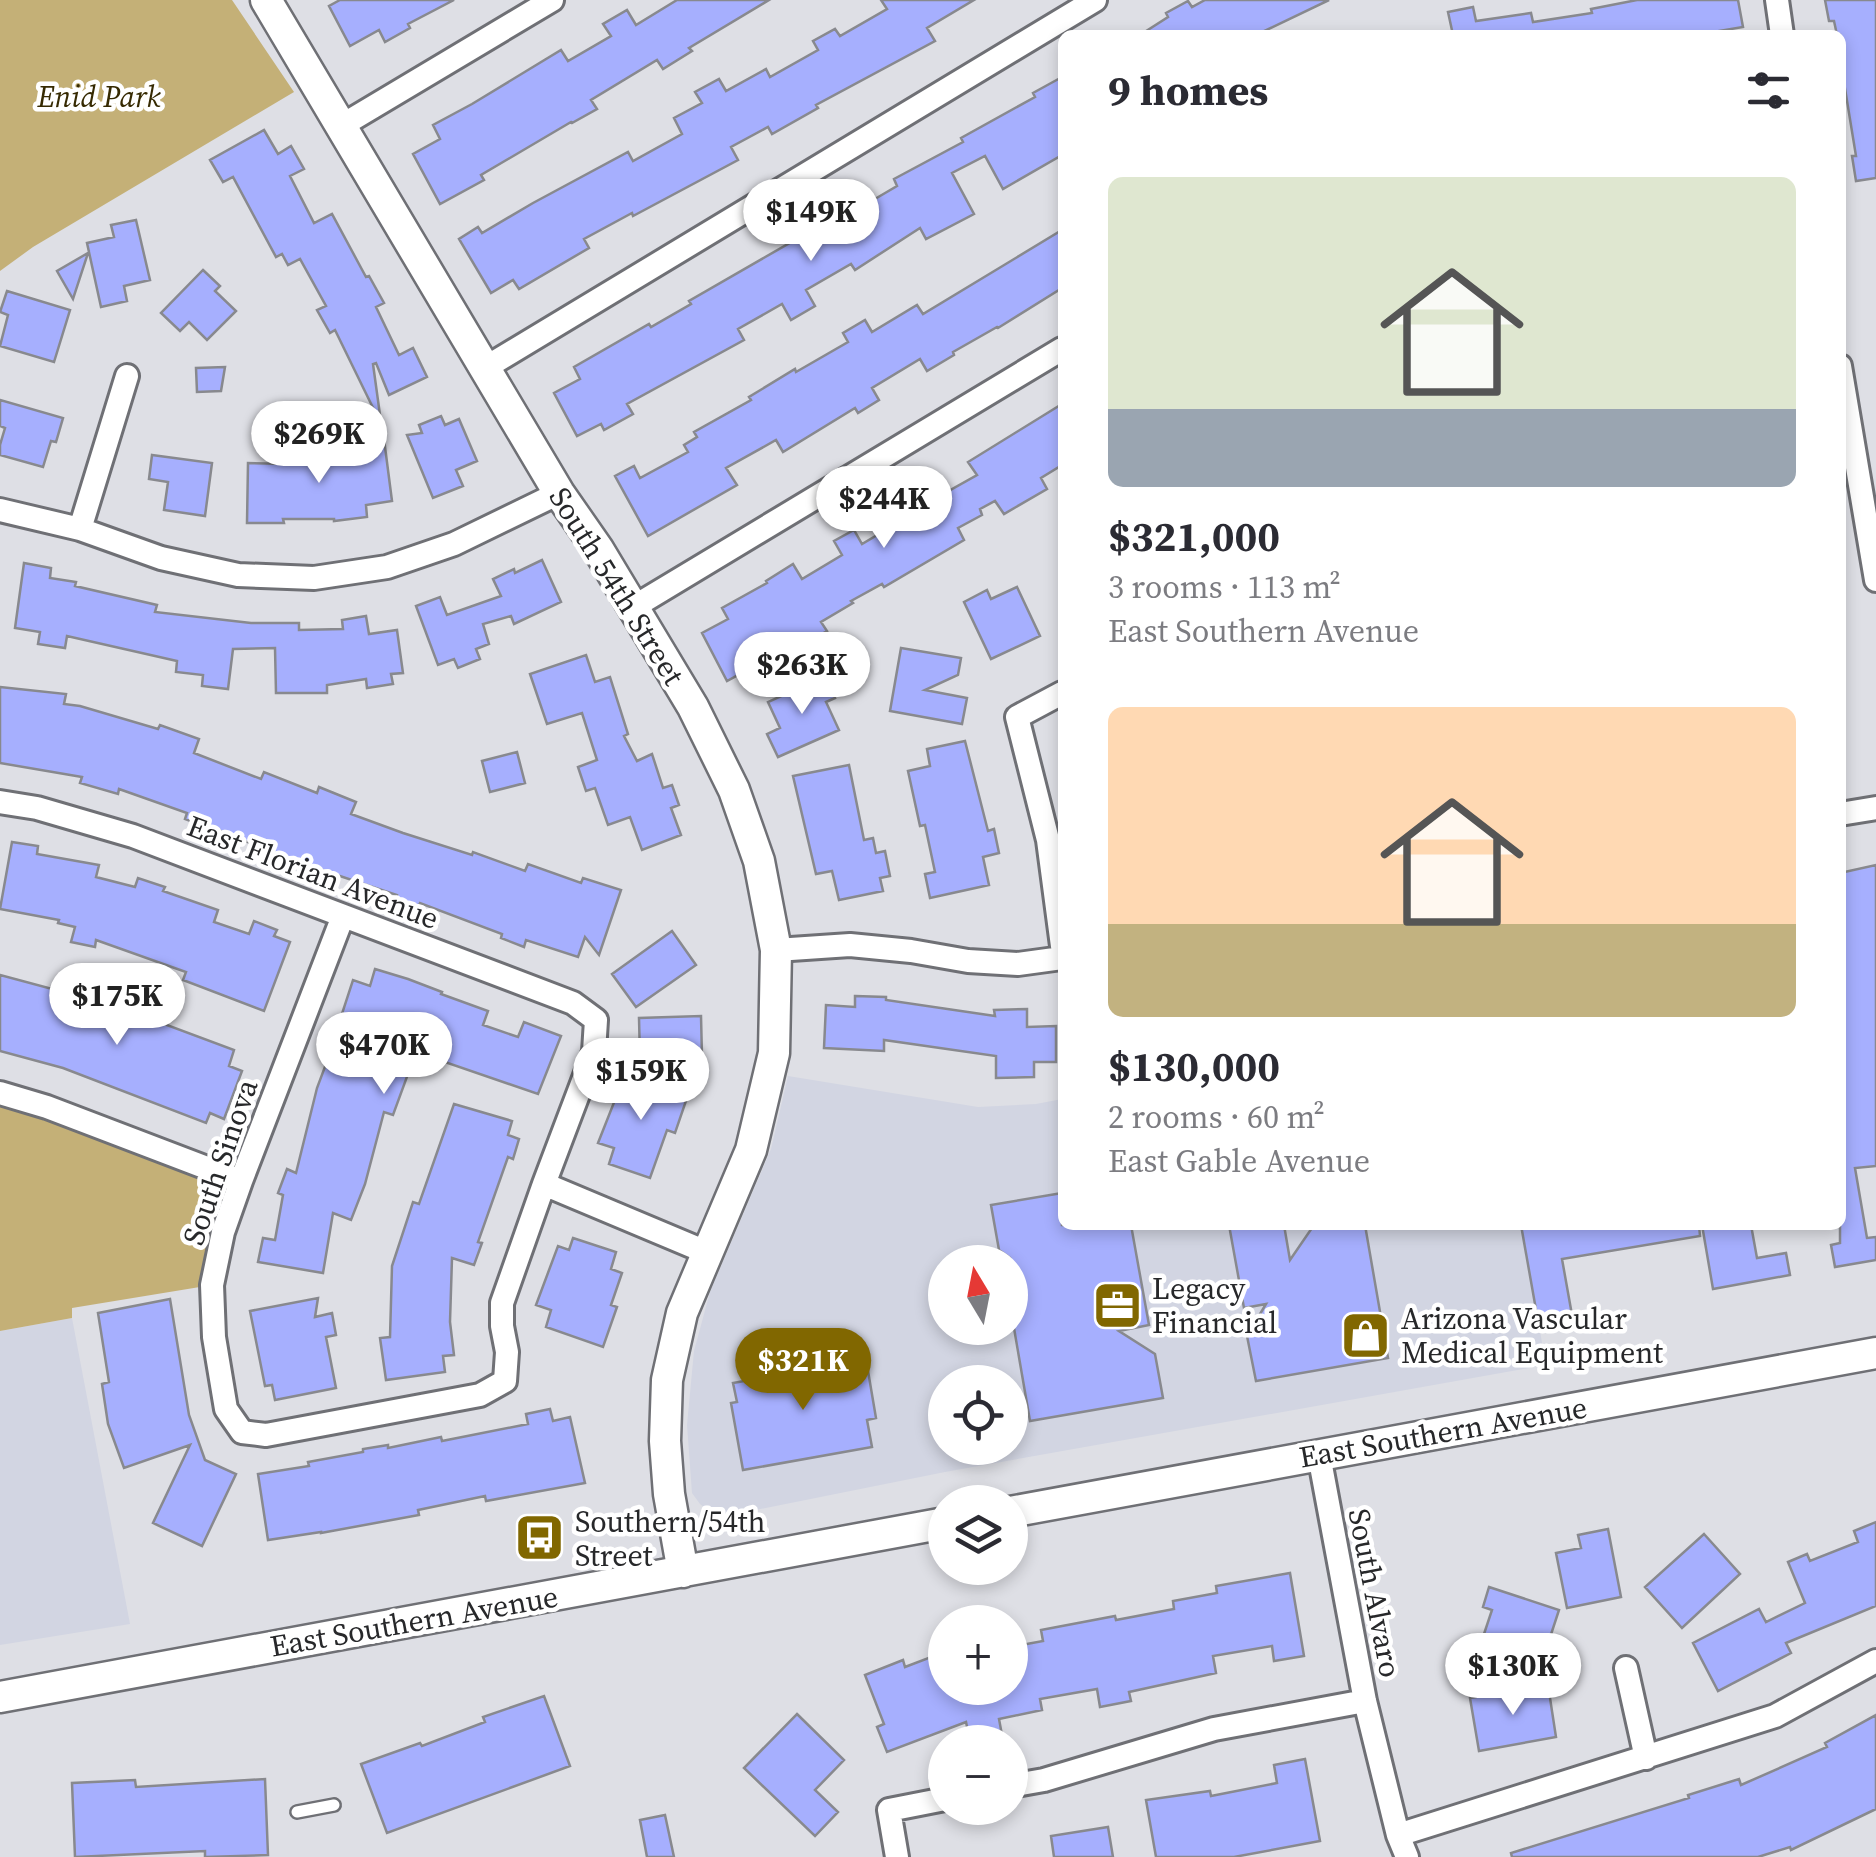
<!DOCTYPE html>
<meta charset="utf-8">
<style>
body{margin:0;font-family:"Source Serif 4",serif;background:#f2f2f3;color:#2b2b33;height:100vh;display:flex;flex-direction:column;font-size:38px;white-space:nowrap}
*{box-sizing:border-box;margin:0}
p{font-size:32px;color:#7c7c81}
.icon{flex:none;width:55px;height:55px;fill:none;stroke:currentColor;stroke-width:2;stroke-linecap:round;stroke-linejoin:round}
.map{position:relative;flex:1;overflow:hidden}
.drawer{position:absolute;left:1058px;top:30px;width:788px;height:1200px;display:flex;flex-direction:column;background:#fff;border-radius:15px;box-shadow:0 5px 15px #0003}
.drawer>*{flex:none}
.needle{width:65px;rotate:350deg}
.buttons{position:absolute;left:928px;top:1245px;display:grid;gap:20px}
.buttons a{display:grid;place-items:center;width:100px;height:100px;border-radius:50%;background:#fff;box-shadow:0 5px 15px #0003;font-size:50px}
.price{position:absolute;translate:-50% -85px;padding:0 22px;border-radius:35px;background:#fff;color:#222;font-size:32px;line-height:65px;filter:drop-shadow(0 2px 5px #0008)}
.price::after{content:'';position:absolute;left:50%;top:60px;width:30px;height:22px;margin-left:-15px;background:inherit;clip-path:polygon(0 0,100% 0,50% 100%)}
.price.on{background:#816700;color:#fff}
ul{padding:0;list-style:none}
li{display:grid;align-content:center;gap:20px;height:530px;padding:0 50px}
li span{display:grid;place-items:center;height:310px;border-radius:15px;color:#555}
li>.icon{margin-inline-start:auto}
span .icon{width:180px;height:180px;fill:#fffc;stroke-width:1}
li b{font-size:42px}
h2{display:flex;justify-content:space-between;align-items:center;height:120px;padding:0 50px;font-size:42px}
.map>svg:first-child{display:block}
</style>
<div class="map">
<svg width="1876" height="1857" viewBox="0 0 1876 1857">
<rect width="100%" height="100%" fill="#dedfe5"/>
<path fill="#d2d5e2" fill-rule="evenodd" d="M788 1076 978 1107 1036 1104 1062 1099V1225H1521L1546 1365 945 1472 731 1515 712 1514 700 1504 692 1493 687 1425 694 1351 710 1292 771 1149ZM945 1262H1010V1328H945ZM945 1382H1010V1448H945Z
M72 1318 130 1624 0 1645V1331Z"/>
<path fill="#c4b077" d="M0 0H232L294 92 33 247 0 271Z
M0 1093 241 1181 212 1285 72 1308V1318L0 1331Z"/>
<path fill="#a6affe" stroke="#88898e" stroke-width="2.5" d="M340 0H454L408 24 410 28 385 42 379 30 350 46 329 6Z
M677 0H769L689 48 692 51 663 69 657 60 591 100 597 109 572 123 571 122 481 175 484 180 440 204 413 154 440 139 433 125 472 104 561 50 568 61 611 36 603 24 627 10 636 25Z
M881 0H974L927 28 935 41 816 105 818 108 772 134 768 127 731 147 738 160 633 216 632 213 584 239 589 248 519 289 513 280 491 293 459 239 478 227 482 233 533 203 628 152 633 161 682 134 674 118 702 103 695 92 719 79 726 91 766 69 770 77 818 50 813 41 835 29 840 36 887 9Z
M1205 0H1329L1256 35H1140L1168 17 1166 13 1188 1 1192 7Z
M1637 0H1738L1743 27 1713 32V35H1453L1448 12 1473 7 1476 21 1531 13 1533 22 1592 13 1591 9Z
M1825 0H1876V178L1856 181 1852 156H1856L1840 58V35H1837L1834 21H1829Z
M1062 77V155L1003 189 985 156 952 173 974 214 926 239 920 228 855 270 851 264 806 290 815 306 791 320 782 304 738 329 744 340 627 404 633 414 604 430 601 424 577 436 554 393 580 379 574 367 649 324 651 327 691 304 689 301 826 222 824 219 848 206 851 213 897 186 894 179 963 142 961 138 1035 97 1033 93Z
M264 130 278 154 291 146 304 169 290 176 314 223 332 214 366 277 369 276 384 303 376 307 399 355 413 348 427 377 389 395 376 363 373 364 380 415 377 416 335 330 330 333 317 310 326 306 300 259 288 265 282 254 276 257 233 177 223 182 210 160Z
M136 220 150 280 124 286 127 301 101 307 87 243 114 237 111 225Z
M1062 230V288L998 328 997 327 953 352 954 355 927 371 920 359 872 388 879 400 858 413 855 408 783 452 776 440 726 468 737 485 648 536 615 476 634 466 640 478 688 452 684 445 697 437 694 432 751 400 749 397 795 369 796 372 848 342 843 333 865 320 872 332 917 305 923 314Z
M88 253 73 299 57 271Z
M203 270 220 286 215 291 236 311 207 340 189 322 180 331 161 313Z
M7 291 70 310 54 362 0 346 8 315 0 312Z
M225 367 221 391 197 392 196 368Z
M0 400 63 418 56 442 51 441 43 467 0 455V445L5 428 0 426Z
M1062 404V465L1041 478 1047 489 1004 514 995 501 980 509 982 515 958 528 964 540 884 587 882 584 851 601 853 603 821 622 827 631 804 644 802 640 727 681 702 633 728 619 722 608 767 583 766 581 793 564 802 579 842 555 834 541 854 530 862 544 909 516 900 500 928 484 936 498 977 475 968 462Z
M441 416 445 425 459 419 477 461 456 470 463 486 433 498 407 435 422 433 419 425Z
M384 439 392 501 366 505 367 517 334 521V519H283L284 523H247L248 463 288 464V455H330L361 451 360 442Z
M152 455 212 463 205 516 164 510 168 482 149 479Z
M542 560 561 602 514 624 511 616 483 624 489 644 476 649 480 659 458 668 454 659 438 665 416 606 440 597 447 615 501 596 493 579 514 569 515 573Z
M24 563 51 568 50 578 76 582 75 586 157 605 155 612 251 623H299V630L343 629 342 620 366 616 369 634 397 630 403 673 391 674 393 684 367 688 366 679 327 685V693H276L275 648 233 649 228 689 202 686 203 675 176 672 177 661 67 636 65 648 38 644 40 632 15 628Z
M1017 587 1040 636 991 659 964 602 987 590 991 599Z
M901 648 961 658 958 675 925 690 967 698 962 724 890 711Z
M586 655 595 682 610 677 628 734 624 736 637 761 652 754 663 788 672 785 679 805 671 808 681 835 642 850 630 817 608 825 595 788 586 791 578 767 597 760 582 713 547 724 530 674Z
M825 676 835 698 826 702 839 730 778 757 767 734 780 728 768 702Z
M0 687 66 694 64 704 80 706 158 729 160 725 199 739 194 753 261 779 264 772 317 793 319 787 356 802 351 814 403 833 472 855 473 852 525 871 528 864 581 883 583 878 621 890 599 955 585 937 578 957 526 940 524 947 501 938 502 934 420 903 418 907 396 900 397 895 292 860 208 826 207 827 185 819 187 813 119 789 118 794 80 783 82 777 0 763Z
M965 741 988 831 994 829 999 853 983 857 989 885 930 898 925 874 935 872 925 825 920 826 908 771 930 766 927 749Z
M517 752 525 783 490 792 482 761Z
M849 765 864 840 873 838 876 853 885 851 890 876 880 878 883 891 839 900 832 871 816 874 793 776Z
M12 842 38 846 37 854 99 865 96 877 135 887 138 878 165 887 163 891 218 910 214 922 249 934 254 921 277 930 274 936 290 942 264 1011 183 980 186 972 96 940 95 947 71 942 75 927 58 923 59 920 0 909Z
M1876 865V1166L1855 1168 1867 1238 1876 1237V1260L1835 1267 1831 1245 1840 1243V873Z
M672 931 696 965 636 1007 612 974Z
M375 969 408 979 442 992 441 994 488 1011 483 1025 518 1037 524 1022 561 1036 538 1094 416 1052 393 1115 384 1112 365 1184 351 1220 333 1213 323 1273 258 1262 263 1238 275 1240 283 1195 278 1193 287 1169 296 1173 317 1088 341 1024 339 1023 353 980 370 986Z
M0 975 93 1000 95 994 133 1009 132 1012 234 1050 229 1066 242 1071 224 1119 210 1113 206 1123 63 1068 0 1051Z
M855 996 886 997V1000L995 1016 994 1010 1027 1009V1027L1056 1026V1062H1034V1077L996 1078V1056L884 1040V1051L824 1048 826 1005 855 1007Z
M701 1016 702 1056 640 1058 639 1018Z
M626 1072 688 1095 675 1133 667 1130 650 1178 609 1164 614 1148 598 1143Z
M454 1104 512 1121 508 1135 519 1139 513 1159 508 1157 478 1242 482 1243 474 1265 452 1258 450 1322 454 1355 443 1356 445 1372 386 1380 380 1338 390 1337 392 1266 413 1202 419 1204Z
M1062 1193V1225H1131L1149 1325 1119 1331 1155 1354 1163 1398 1030 1421 1010 1305V1258L999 1250 991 1205Z
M1229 1225H1284L1290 1260 1314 1225H1365L1388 1358 1256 1381 1247 1336 1266 1304 1244 1308Z
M1521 1225H1699L1700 1236 1562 1259 1572 1315 1538 1321Z
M1702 1225H1751L1757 1258 1786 1253 1790 1275 1713 1289Z
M573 1238 616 1252 611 1269 622 1273 611 1305 617 1307 603 1347 546 1327 551 1310 536 1305 558 1246 569 1250Z
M318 1298 315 1317 332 1313 336 1335 326 1337 336 1388 275 1400 272 1385 265 1386 250 1311Z
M170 1299 189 1415 205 1460 236 1474 202 1546 153 1523 190 1445 124 1468 108 1424 102 1384 109 1382 98 1313Z
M866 1359 876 1418 867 1420 872 1447 743 1470 731 1403 737 1402 733 1383 750 1380 749 1372 805 1362 806 1370Z
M550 1409 553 1421 570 1417 585 1483 486 1501 485 1496 418 1510 419 1515 321 1533V1532L268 1540 258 1474 309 1466 308 1462 363 1452V1449L388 1445V1448L441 1437 442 1441 528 1424 526 1414Z
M1876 1522V1606L1786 1643 1791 1653 1718 1691 1693 1643 1759 1609 1766 1622 1805 1603 1788 1562 1807 1554 1810 1561 1858 1542 1854 1531Z
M1608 1529 1621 1597 1567 1608 1556 1553 1581 1548 1578 1535Z
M1704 1534 1740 1574 1682 1628 1645 1587Z
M1290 1573 1304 1656 1274 1661 1272 1646 1213 1656 1216 1673 1129 1692 1131 1701 1100 1707 1097 1689 1040 1699 1042 1710 999 1719 1002 1735 970 1741 966 1722 887 1752 877 1727 884 1724 865 1675 903 1660 905 1667 931 1657 944 1688H1010V1647L1043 1641 1041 1630 1115 1616 1116 1620 1174 1609 1173 1601 1217 1593 1216 1586Z
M1489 1587 1559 1610 1543 1659 1482 1640 1492 1610 1483 1607Z
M1548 1685 1556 1737 1479 1751 1470 1698Z
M544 1696 570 1766 387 1833 361 1764 420 1743 422 1746 485 1722 483 1717Z
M797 1714 844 1760 815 1790 838 1812 815 1836 744 1768Z
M1876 1715V1809L1791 1850 1790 1847 1758 1857H1512L1511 1853 1689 1798 1688 1795 1739 1779 1741 1785 1827 1747 1825 1743Z
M1305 1759 1320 1841 1234 1857H1156L1146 1800 1210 1791 1211 1796 1277 1783 1274 1765Z
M265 1779 268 1855 205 1857V1851L75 1857 72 1783 135 1780 136 1787Z
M665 1815 674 1857H647L640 1820Z
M1108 1827 1113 1857H1054L1051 1836Z"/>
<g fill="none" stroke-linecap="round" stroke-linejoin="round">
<defs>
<path id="lane" d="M297 1812 334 1805"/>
<path id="street" d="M1777 0 1782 35
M341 126 552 0
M1840 366 1876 580
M485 368 1095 0
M0 510 80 529 161 558 238 575 314 578 387 567 454 544 559 493
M80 529 127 376
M632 608 1062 349
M1062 693 1017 717 1048 840 1062 946
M0 802 37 808 133 836 573 1003 596 1020 594 1052 544 1184 502 1303V1326L507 1352 505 1381 480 1395 266 1435 242 1432 226 1409 214 1337 212 1285 223 1232 241 1181 343 916
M1840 814 1876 808
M776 950 850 945 911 951 968 961 1018 964 1062 958
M0 1093 47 1107 241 1181
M544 1184 706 1252
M1319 1455 1365 1701 1398 1835 1407 1857
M1626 1668 1646 1758
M1010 1786 1044 1780 1214 1729 1365 1701
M1398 1835 1775 1716 1876 1661
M897 1857 889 1810 945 1799"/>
<path id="secondary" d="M266 0 559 493 598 549 693 707 734 790 759 861 776 950 774 1053 751 1150 682 1313 667 1380 665 1441 669 1494 683 1572
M1010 1512 1876 1353
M0 1697 945 1523"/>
</defs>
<use href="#lane" stroke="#6f7075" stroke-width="16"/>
<use href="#street" stroke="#6f7075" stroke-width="28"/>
<use href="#secondary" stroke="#6f7075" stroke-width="35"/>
<use href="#lane" stroke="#fff" stroke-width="11"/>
<use href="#street" stroke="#fff" stroke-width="22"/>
<use href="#secondary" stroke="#fff" stroke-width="30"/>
</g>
<defs>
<symbol id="office-square" viewBox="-11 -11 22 22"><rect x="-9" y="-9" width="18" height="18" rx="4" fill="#816700" stroke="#fff"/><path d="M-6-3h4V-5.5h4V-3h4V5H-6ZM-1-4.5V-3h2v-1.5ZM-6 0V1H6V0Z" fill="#fff"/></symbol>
<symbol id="shop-square" viewBox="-11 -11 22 22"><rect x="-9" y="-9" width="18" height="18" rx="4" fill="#816700" stroke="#fff"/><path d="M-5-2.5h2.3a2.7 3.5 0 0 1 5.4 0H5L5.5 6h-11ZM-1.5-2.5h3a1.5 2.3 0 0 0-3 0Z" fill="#fff"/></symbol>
<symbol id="bus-square" viewBox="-11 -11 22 22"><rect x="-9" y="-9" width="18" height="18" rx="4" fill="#816700" stroke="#fff"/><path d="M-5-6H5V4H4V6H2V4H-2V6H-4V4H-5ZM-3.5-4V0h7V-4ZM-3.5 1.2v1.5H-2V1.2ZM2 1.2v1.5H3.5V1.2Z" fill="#fff"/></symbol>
</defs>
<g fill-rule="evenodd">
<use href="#office-square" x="1090" y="1278" width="55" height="55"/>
<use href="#shop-square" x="1338" y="1308" width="55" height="55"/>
<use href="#bus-square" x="512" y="1510" width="55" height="55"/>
</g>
<g text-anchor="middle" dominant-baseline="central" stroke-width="9" stroke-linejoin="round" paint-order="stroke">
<g font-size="30" font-style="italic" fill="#362a02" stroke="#fff">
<text x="99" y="96">Enid Park</text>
</g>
<g font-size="30" fill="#27282a" stroke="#fff">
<text transform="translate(617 586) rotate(58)">South 54th Street</text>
<text transform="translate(313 872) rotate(21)">East Florian Avenue</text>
<text transform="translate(220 1162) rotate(-71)">South Sinova</text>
<text transform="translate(1443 1432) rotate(-10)">East Southern Avenue</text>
<text transform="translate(1375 1593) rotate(79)">South Alvaro</text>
<text transform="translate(414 1621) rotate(-10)">East Southern Avenue</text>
</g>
<g font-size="30" fill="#27282a" stroke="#fff" text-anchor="start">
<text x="1152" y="1288">Legacy<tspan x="1152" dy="34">Financial</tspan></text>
<text x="1401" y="1318">Arizona Vascular<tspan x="1401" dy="34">Medical Equipment</tspan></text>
<text x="575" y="1521">Southern/54th<tspan x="575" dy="34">Street</tspan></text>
</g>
</g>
</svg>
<div class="buttons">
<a><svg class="needle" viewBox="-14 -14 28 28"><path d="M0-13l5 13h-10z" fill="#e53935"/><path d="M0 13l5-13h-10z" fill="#7c7c81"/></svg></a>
<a><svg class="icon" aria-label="locate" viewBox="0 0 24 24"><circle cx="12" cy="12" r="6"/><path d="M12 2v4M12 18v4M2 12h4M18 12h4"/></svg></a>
<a><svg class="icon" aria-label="layers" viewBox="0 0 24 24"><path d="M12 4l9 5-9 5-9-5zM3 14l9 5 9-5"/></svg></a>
<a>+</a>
<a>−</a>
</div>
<b class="price" style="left:811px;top:264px">$149K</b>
<b class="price" style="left:319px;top:486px">$269K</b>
<b class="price" style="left:884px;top:551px">$244K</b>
<b class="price" style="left:802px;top:717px">$263K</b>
<b class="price" style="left:117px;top:1048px">$175K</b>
<b class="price" style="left:384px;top:1097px">$470K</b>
<b class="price" style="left:641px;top:1123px">$159K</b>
<b class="price on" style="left:803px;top:1413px">$321K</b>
<b class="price" style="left:1513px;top:1718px">$130K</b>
<section class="drawer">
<h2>9 homes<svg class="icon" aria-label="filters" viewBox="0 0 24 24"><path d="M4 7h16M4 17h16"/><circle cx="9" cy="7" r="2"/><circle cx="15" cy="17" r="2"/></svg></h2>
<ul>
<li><span style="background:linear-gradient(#dfe7d0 75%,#9aa5b1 0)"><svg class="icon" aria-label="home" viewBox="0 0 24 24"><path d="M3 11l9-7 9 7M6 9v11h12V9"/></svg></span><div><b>$321,000</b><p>3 rooms · 113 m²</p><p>East Southern Avenue</p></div></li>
<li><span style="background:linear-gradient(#ffd9b3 70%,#c2b280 0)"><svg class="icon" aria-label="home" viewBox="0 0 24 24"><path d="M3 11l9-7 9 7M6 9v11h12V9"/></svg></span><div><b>$130,000</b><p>2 rooms · 60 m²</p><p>East Gable Avenue</p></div></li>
</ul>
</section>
</div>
